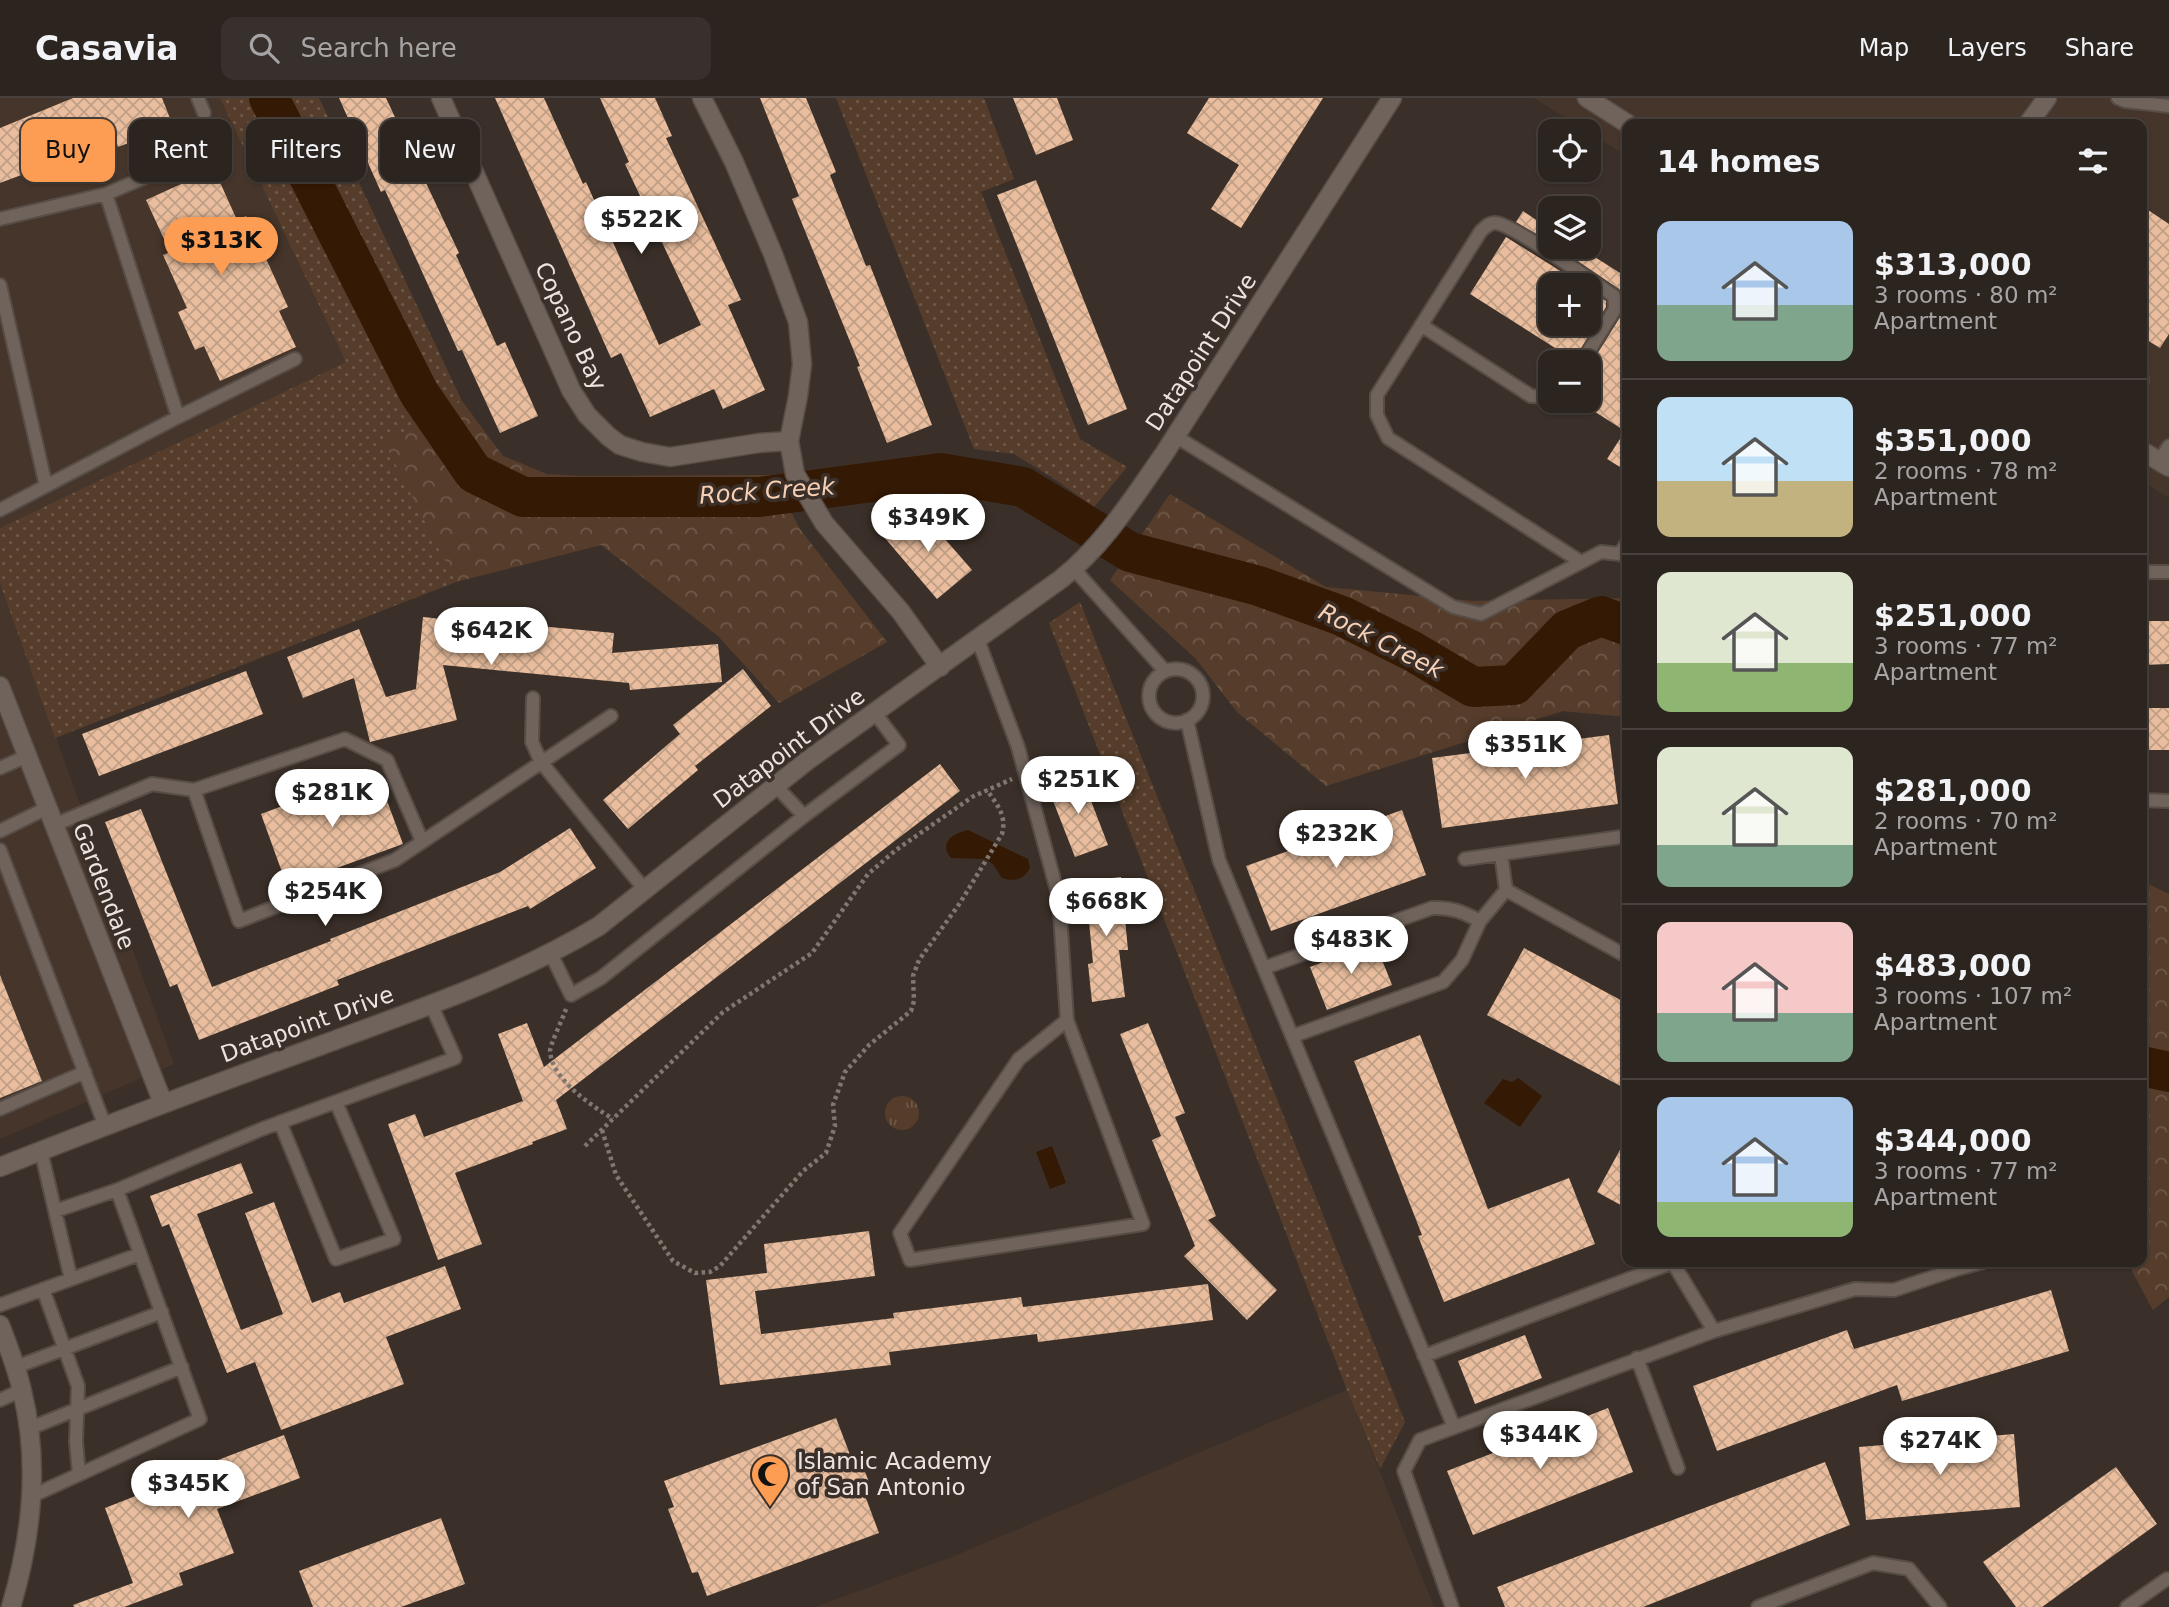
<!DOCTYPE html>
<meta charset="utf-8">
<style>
body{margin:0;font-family:"DejaVu Sans",sans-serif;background:#38302c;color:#f1f3f6;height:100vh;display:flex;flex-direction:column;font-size:26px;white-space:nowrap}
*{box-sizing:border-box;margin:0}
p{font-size:23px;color:#a6a4a4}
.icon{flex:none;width:38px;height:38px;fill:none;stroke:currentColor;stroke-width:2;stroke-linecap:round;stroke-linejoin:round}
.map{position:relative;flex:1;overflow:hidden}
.drawer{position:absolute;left:1622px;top:21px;width:525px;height:1148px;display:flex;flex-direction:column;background:#2c241f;border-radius:14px;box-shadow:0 2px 5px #0004,0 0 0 2px #48413d}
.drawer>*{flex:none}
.banner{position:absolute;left:21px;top:21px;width:665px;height:63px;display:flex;gap:14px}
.fabs{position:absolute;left:1538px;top:21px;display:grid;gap:14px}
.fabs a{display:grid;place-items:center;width:63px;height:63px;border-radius:14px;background:#2c241f;box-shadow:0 2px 5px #0004,0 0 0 2px #48413d;font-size:35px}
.price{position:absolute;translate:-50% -60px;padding:0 16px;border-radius:24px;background:#fff;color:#222;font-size:23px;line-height:46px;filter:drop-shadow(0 2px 4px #0008)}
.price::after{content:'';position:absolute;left:50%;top:42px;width:21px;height:16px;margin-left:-10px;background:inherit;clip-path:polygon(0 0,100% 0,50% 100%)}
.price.selected{background:#fc9d53;color:#111}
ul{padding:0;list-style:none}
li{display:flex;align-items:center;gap:21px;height:175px;padding:0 35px}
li+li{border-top:2px solid #48413d}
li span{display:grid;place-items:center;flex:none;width:196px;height:140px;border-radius:14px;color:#555}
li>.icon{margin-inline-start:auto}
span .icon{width:84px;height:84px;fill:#fffc;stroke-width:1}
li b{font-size:30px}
h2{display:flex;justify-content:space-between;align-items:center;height:84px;padding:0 35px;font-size:30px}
.chip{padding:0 24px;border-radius:14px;background:#2c241f;box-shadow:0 2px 5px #0004,0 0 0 2px #48413d;font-size:24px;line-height:63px}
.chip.selected{background:#fc9d53;color:#111}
header{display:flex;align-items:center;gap:42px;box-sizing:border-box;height:98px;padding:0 35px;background:#2c241f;border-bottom:2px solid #48413d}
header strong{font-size:33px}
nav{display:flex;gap:38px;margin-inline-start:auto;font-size:24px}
.search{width:490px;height:63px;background:#38302c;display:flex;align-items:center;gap:18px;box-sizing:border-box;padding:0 24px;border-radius:14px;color:#a6a4a4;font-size:26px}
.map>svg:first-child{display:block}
</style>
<header>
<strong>Casavia</strong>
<div class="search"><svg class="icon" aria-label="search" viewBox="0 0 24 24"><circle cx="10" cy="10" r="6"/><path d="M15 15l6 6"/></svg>Search here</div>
<nav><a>Map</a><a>Layers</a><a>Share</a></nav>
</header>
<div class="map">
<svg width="2169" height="1509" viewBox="0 0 2169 1509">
<defs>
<pattern id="grass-dots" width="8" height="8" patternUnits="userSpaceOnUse" patternTransform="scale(1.75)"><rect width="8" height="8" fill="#563d2b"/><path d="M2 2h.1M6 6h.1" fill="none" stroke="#6e5949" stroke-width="1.8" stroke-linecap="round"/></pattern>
<pattern id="forest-crowns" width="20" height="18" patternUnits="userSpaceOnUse" patternTransform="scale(1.75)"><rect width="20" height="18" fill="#563d2b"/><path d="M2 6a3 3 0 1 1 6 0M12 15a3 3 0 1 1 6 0" fill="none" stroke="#6e5949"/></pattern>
<pattern id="park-tufts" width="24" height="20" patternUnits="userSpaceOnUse" patternTransform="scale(1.75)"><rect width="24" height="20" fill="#563d2b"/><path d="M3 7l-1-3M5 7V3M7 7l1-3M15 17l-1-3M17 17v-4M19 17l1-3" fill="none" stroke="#6e5949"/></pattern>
<pattern id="building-cross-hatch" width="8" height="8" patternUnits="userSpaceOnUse" patternTransform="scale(1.75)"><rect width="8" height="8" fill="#e9bd9d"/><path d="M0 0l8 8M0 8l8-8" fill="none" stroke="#c09f86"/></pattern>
</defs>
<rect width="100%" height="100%" fill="#3b3029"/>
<path fill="#46352a" d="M0 0H220L346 264 0 430Z
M1534 0H2169V400L2142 383V26H1628L1627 58Z
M0 485 174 966 0 1041Z
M1347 1292 1434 1509H815L952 1459Z"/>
<path fill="url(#grass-dots)" d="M220 0H319L462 303 385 344 456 484 55 640 0 485V430L346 264Z
M836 0H984L1014 81 981 94 1080 341 1127 369 1094 409 1053 380 1014 356 974 351Z
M1080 504 1405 1324 1380 1371 1347 1292 1049 525Z"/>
<path fill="url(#forest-crowns)" d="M462 303 503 358 547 376 580 378 771 377 800 431 887 544 779 605 718 538 601 447 456 484 384 344Z
M1170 396 1326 489 1473 503 1628 500 1627 619 1563 613 1326 688 1237 614 1196 561 1110 482Z
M2142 783 2169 796V1199L2153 1212 2127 1164H2142Z"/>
<path fill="url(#park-tufts)" d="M885 1015a17 17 0 1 1 34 0a17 17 0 1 1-34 0Z"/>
<path fill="#341904" d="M968 732 1028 761 1030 770C1023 782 1015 784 1002 780L993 766 985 761 951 760C938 745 953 735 968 732Z
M1518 980 1542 998 1520 1029 1484 1005 1503 981 1512 984Z
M1052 1048 1066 1085 1050 1091 1036 1054Z"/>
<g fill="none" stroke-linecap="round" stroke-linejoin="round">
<path stroke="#341904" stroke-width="40" d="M269 0 419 295 474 375 523 399H759L940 375 1023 389 1130 454 1259 488 1342 518 1412 553 1473 589 1514 587 1567 532 1601 518 1628 528
M2142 968 2169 974"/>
</g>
<path fill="url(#building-cross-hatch)" d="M73 0H162L173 28 118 49 115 42 0 85V30Z
M339 0H386L459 155 456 157 497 248 505 244 538 318 500 335 462 252 458 253 385 92 381 94Z
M495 0H544L583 86 586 84 659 247 701 227 625 66 629 64 600 0H655L672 38 666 40 741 202 728 207 765 292 723 311 714 291 650 319 621 255 611 260Z
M760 0H806L836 74 830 77 866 168 870 167 932 327 887 345 857 269 860 268 792 101 799 98Z
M1013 0H1057L1073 42 1036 57Z
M1209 0H1323L1241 130 1211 111 1239 67 1187 35Z
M214 71 237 122 246 118 263 154 288 209 279 213 296 249 220 283 204 248 195 252 178 214 187 210 163 157 170 154 146 102Z
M1036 82 1127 311 1088 327 997 97Z
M2142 108 2169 126V236L2160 250 2142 239Z
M1523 113 1550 131V144L1516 124Z
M1506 139 1583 187H1550V226H1589V192L1606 203V209L1574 262 1470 196Z
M1557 149H1579L1628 180V374L1607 361 1625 333 1589 310V289L1597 277 1589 272V269L1622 216 1623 197 1619 191Z
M918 410 972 472 937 501 884 439Z
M423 519 539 531V528L614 535 612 555 718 546 722 584 630 592 629 585 443 567 457 622 370 644 354 580 303 600 287 559 359 531 386 599 416 591Z
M2142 523H2169V566L2142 567Z
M743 571 771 608 695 668 698 672 628 731 603 702 680 636 673 627Z
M246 573 263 616 99 678 82 636Z
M2142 610H2169V652H2142Z
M1609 637 1618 706 1442 730 1432 660Z
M940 666 960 693 556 1002 567 1031 532 1044 533 1046 455 1075 482 1146 438 1162 388 1026 415 1016 424 1039 523 1003 498 936 527 925 544 969Z
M376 673 403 746 287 788 261 716Z
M1081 677 1108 747 1075 759 1048 690Z
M141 711 212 889 331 843 330 841 500 774 570 730 596 770 530 811 528 808 337 882 339 887 199 942 177 886 170 889 105 724Z
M1402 712 1426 777 1271 833 1246 768Z
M1121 779 1128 852H1119L1125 899 1092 904 1088 866 1093 865 1085 783Z
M1375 844 1392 887 1327 912 1310 869Z
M1524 850 1628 906V992L1487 917Z
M0 877 42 983 0 1000Z
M1148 925 1185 1015 1175 1019 1216 1118 1208 1122 1277 1192 1247 1222 1184 1158 1195 1148 1152 1042 1161 1038 1120 936Z
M1420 937 1488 1111 1569 1080 1595 1146 1444 1204 1418 1138 1422 1137 1354 963Z
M1628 1037V1111L1597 1094Z
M241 1065 253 1095 197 1116 241 1232 283 1216 245 1115 274 1104 312 1205 340 1194 344 1205 445 1168 461 1211 386 1239 404 1286 281 1332 255 1264 227 1275 169 1126 162 1129 150 1098Z
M869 1133 875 1178 755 1193 761 1236 894 1220 893 1215 1021 1199 1023 1209 1208 1186 1213 1222 1038 1244 1037 1236 889 1254 891 1267 720 1287 706 1182 767 1175 764 1146Z
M2051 1192 2069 1253 1902 1303 1897 1287 1717 1353 1693 1288 1847 1232 1854 1251Z
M1525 1237 1542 1280 1475 1306 1458 1263Z
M1608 1310 1633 1374 1473 1437 1447 1373Z
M836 1320 854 1367 861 1364 869 1384 861 1387 879 1435 707 1498 698 1474 692 1475 668 1411 674 1409 664 1383Z
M2014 1336 2020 1409 1866 1422 1859 1349Z
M284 1337 300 1380 217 1411 234 1455 179 1475 183 1487 124 1509H74L73 1507 133 1485 105 1410 161 1388 160 1384Z
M1825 1364 1850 1427 1643 1509H1505L1497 1489Z
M2116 1369 2157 1426 2042 1509H2016L1983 1464Z
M441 1420 465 1486 401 1509H313L299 1473Z"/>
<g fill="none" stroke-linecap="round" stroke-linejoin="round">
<defs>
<path id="lane" d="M198 0 204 15
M2118 0 2125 3 2169 8
M106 96 212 51
M0 121 106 96 178 319 0 412
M0 187 46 388
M1421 227 1531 298 1546 299 1550 297
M2142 280V283
M178 319 295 261
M1175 338 1453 509 1481 516 1601 454 1620 456 1628 460
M2159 363 2169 348
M1620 456 1628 443
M1581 464 1388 340 1377 317V297L1481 133C1486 129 1488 125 1495 125 1512 125 1594 185 1614 198L1615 211 1582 264
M1074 471 1165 573
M2142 474H2169
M978 542 1018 649 1059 800 1067 922 1019 961 900 1135 910 1162 1143 1126 1067 922
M1149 598a27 27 0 1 1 54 0a27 27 0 1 1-54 0Z
M533 600 532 644 541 664 645 792
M1187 622 1219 762 1454 1329
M0 670 27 658
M777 689 804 718
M194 692 239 823 395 762 611 618
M2142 702 2169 703
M54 727 152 686 194 692 345 641 387 662 422 743
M0 733 47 710
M0 752 105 1028
M1501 756 1506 792
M1465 761 1628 738
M551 856 571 897 601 880 804 718 899 647 875 615
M1264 870 1432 810C1451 809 1463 814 1480 823
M1293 938 1443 884 1462 862 1480 823 1506 792 1628 859
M0 1011 85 974
M280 1024 336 1161 394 1141 336 1004
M41 1053 55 1113 117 1092 262 1031 455 960 431 906
M55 1113 71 1181
M1673 1165 1714 1233
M1957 1171 1983 1164
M43 1191 78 1288 76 1344 79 1375
M0 1207 140 1156
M1424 1258 1674 1164
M1637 1260 1678 1370
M16 1269 162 1214
M0 1302 22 1292
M28 1331 182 1269
M32 1398 200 1321 117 1092
M1452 1509 1404 1373 1420 1342 1714 1233 1855 1191 1894 1192 1957 1171 1953 1164
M1758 1509 1873 1465 1909 1471 1940 1509
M2127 1509 2167 1481"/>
<path id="street" d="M441 0 571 292 587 317 608 338 620 347 642 354 670 359 759 345 789 343
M702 0 734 64 773 156 798 224 802 266 798 298 789 343 795 376 824 425 901 514 940 569
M1587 0 1628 26
M2028 26 2047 0
M2142 353 2169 369
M0 588 163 1005
M0 1069C107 1027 214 986 322 947 416 912 513 880 599 828L808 662 1061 481C1104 447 1133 400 1164 356L1392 0
M0 1227C8 1248 17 1270 22 1293 40 1365 32 1438 11 1509"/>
</defs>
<use href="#lane" stroke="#574d47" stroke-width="16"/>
<use href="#street" stroke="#574d47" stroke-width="21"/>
<path stroke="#807771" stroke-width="4.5" stroke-dasharray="3.5 3.5" stroke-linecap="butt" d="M566 911C563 920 550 947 550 953 552 982 591 1007 613 1021
M602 1032 616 1077 673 1163 695 1175 710 1174 720 1168 803 1073 826 1055 835 1028 833 1007 845 974 869 947 911 913 914 903 913 878 919 862 960 805 1002 736C1007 717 997 707 987 692
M585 1048 723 914 812 855 868 776 896 752 972 699 1012 681"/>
<use href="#lane" stroke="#6f635b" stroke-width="12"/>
<use href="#street" stroke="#6f635b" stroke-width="18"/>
</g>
<defs>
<symbol id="mosque-pin" viewBox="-11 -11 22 30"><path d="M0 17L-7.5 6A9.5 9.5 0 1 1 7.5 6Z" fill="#fc9d53" stroke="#3b3029"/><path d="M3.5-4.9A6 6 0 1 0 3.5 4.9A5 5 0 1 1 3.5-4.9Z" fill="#111"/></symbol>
</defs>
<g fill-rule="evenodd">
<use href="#mosque-pin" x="748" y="1354" width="44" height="60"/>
</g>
<g text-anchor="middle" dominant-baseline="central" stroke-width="7" stroke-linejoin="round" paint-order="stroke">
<g font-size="23" fill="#ece4e0" stroke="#3b3029">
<text transform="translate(571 228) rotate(65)">Copano Bay</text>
<text transform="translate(1201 254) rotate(-57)">Datapoint Drive</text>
<text transform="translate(789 650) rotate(-37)">Datapoint Drive</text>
<text transform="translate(104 788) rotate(69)">Gardendale</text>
<text transform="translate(307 926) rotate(-20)">Datapoint Drive</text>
</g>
<g font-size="23" fill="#ece4e0" stroke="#3b3029" text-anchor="start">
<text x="797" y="1363">Islamic Academy<tspan x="797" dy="26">of San Antonio</tspan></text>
</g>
<g font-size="24" font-style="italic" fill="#f7cfb4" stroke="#3b3029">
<text transform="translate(767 393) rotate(-4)">Rock Creek</text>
<text transform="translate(1381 543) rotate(27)">Rock Creek</text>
</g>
</g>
</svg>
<div class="fabs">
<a><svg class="icon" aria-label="locate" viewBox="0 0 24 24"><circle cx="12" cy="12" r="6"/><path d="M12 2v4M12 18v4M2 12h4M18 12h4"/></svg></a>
<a><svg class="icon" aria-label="layers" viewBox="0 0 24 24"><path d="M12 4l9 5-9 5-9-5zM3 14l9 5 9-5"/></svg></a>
<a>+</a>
<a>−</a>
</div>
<b class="price" style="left:641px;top:158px">$522K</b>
<b class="price selected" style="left:221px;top:179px">$313K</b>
<b class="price" style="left:928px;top:456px">$349K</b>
<b class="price" style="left:491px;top:569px">$642K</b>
<b class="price" style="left:1525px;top:683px">$351K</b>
<b class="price" style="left:1078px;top:718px">$251K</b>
<b class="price" style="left:332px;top:731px">$281K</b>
<b class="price" style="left:1336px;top:772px">$232K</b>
<b class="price" style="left:325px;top:830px">$254K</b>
<b class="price" style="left:1106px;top:840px">$668K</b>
<b class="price" style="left:1351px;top:878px">$483K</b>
<b class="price" style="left:1540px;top:1373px">$344K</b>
<b class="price" style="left:1940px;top:1379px">$274K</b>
<b class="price" style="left:188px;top:1422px">$345K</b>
<div class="banner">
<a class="chip selected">Buy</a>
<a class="chip">Rent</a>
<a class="chip">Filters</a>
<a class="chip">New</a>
</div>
<section class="drawer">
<h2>14 homes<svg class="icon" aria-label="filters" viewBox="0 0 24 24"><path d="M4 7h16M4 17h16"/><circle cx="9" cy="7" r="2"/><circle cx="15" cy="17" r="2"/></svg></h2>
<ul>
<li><span style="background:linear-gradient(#a9c7e8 60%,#7fa58c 0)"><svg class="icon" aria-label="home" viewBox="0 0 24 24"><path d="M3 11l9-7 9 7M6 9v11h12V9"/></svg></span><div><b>$313,000</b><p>3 rooms · 80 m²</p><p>Apartment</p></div></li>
<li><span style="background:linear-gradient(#bfe0f5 60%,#c2b280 0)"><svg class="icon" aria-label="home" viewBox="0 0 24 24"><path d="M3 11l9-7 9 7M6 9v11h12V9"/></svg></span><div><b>$351,000</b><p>2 rooms · 78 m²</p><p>Apartment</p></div></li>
<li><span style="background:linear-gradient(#dfe7d0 65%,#8fb573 0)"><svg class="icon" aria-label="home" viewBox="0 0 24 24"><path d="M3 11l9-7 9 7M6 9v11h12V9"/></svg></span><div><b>$251,000</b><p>3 rooms · 77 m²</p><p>Apartment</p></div></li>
<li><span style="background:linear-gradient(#dfe7d0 70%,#7fa58c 0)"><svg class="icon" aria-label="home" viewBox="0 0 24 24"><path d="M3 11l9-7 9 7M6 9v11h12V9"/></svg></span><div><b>$281,000</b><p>2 rooms · 70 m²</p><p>Apartment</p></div></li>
<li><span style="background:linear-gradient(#f6c9c9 65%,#7fa58c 0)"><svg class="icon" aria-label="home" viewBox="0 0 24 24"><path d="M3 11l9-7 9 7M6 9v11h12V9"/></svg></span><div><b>$483,000</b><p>3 rooms · 107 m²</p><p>Apartment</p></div></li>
<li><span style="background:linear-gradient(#a9c7e8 75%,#8fb573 0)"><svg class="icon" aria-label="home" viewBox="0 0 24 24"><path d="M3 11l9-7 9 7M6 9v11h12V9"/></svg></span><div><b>$344,000</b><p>3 rooms · 77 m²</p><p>Apartment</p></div></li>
</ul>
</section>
</div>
